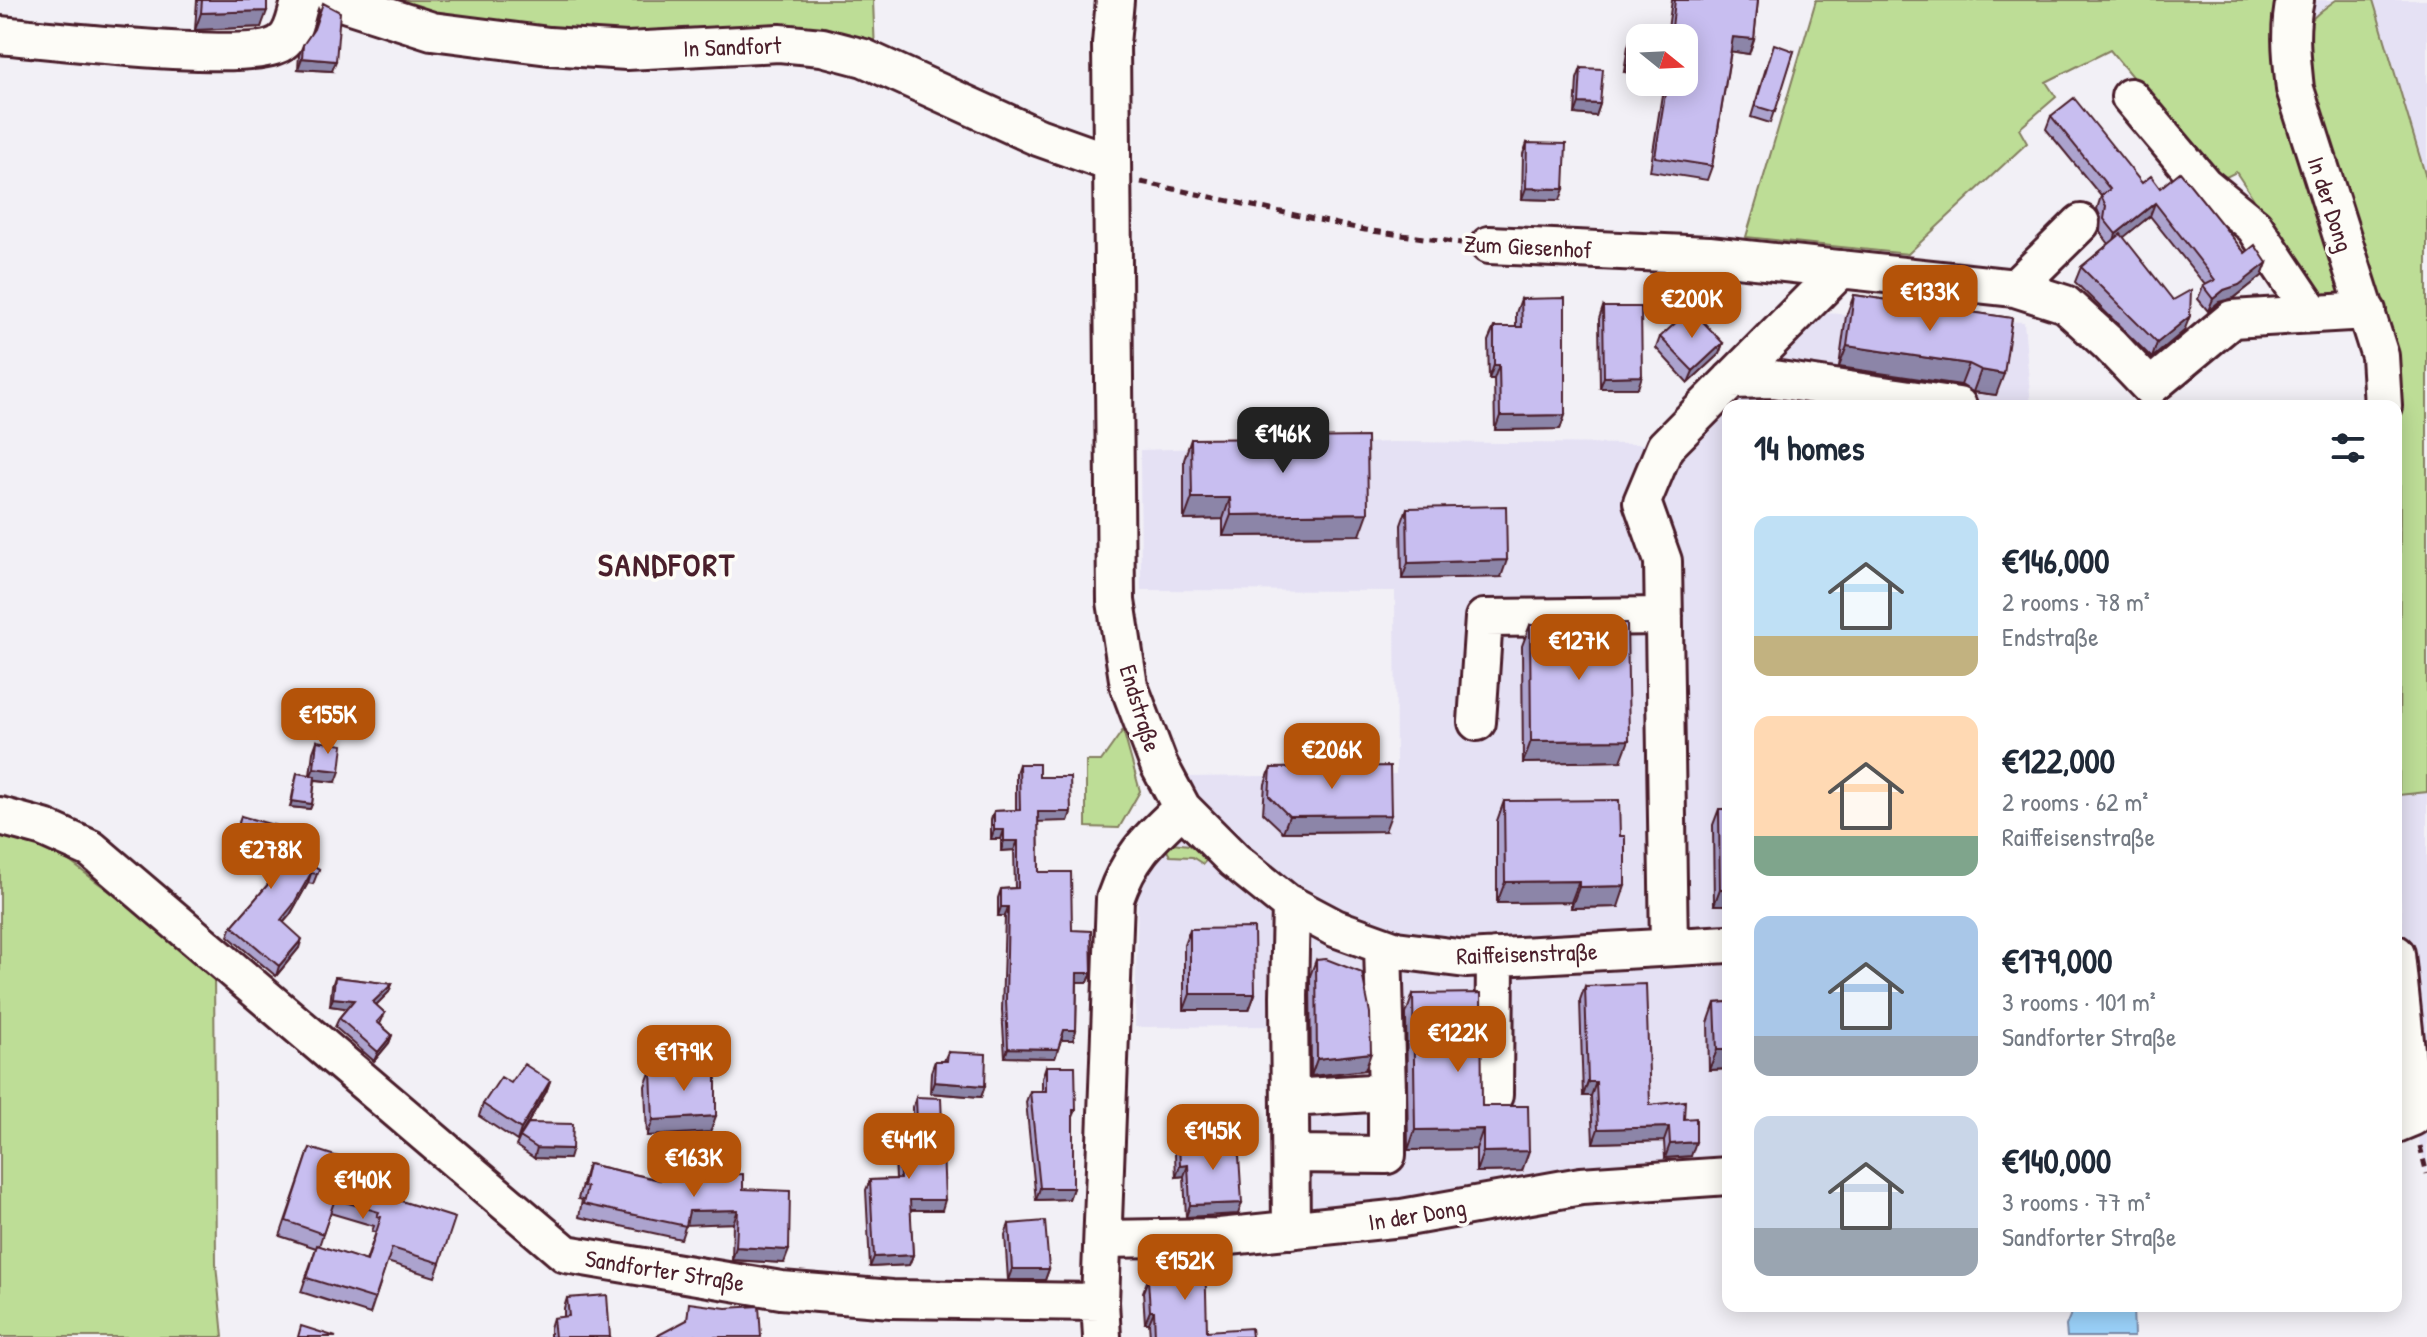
<!DOCTYPE html>
<meta charset="utf-8">
<style>
body{margin:0;font-family:"Patrick Hand",sans-serif;background:#f2f2f3;color:#1f2937;height:100vh;display:flex;flex-direction:column;font-size:30px;white-space:nowrap}
*{box-sizing:border-box;margin:0}
p{font-size:26px;color:#747a83}
.icon{flex:none;width:44px;height:44px;fill:none;stroke:currentColor;stroke-width:2;stroke-linecap:round;stroke-linejoin:round}
.map{position:relative;flex:1;overflow:hidden}
.side{position:absolute;left:1722px;top:400px;width:680px;height:912px;display:flex;flex-direction:column;background:#fff;border-radius:16px;box-shadow:0 4px 20px #0003}
.side>*{flex:none}
.needle{width:52px;rotate:108deg}
.buttons{position:absolute;left:1626px;top:24px;display:grid;gap:16px}
.buttons a{display:grid;place-items:center;width:72px;height:72px;border-radius:16px;background:#fff;box-shadow:0 4px 20px #0003;font-size:40px}
.price{position:absolute;translate:-50% -68px;padding:0 18px;border-radius:16px;background:#b45309;color:#fff;font-size:26px;line-height:52px;filter:drop-shadow(0 2px 4px #0008)}
.price::after{content:'';position:absolute;left:50%;top:48px;width:24px;height:18px;margin-left:-12px;background:inherit;clip-path:polygon(0 0,100% 0,50% 100%)}
.price.active{background:#222;color:#fff}
ul{padding:0;list-style:none}
li{display:flex;align-items:center;gap:24px;height:200px;padding:0 32px}
li span{display:grid;place-items:center;flex:none;width:224px;height:160px;border-radius:16px;color:#555}
li>.icon{margin-inline-start:auto}
span .icon{width:96px;height:96px;fill:#fffc;stroke-width:1}
li b{font-size:34px}
h2{display:flex;justify-content:space-between;align-items:center;height:96px;padding:0 32px;font-size:34px}
.map>svg:first-child{display:block}
</style>
<div class="map">
<svg width="2427" height="1337" viewBox="0 0 2427 1337">
<rect width="100%" height="100%" fill="#f2f0f6"/>
<filter id="ink" filterUnits="userSpaceOnUse"><feTurbulence type="fractalNoise" baseFrequency=".0125" numOctaves="2"/><feDisplacementMap in="SourceGraphic" scale="16" xChannelSelector="R" yChannelSelector="G"/><feConvolveMatrix kernelMatrix="1 2 1 2 8 2 1 2 1" color-interpolation-filters="sRGB"/></filter>
<g filter="url(#ink)">
<path fill="#e5e1f4" d="M2293 0H2427V1174L2413 1117 2409 1005 2396 841V406Z
M1778 311 2024 322 2031 406H1728V1172L1290 1212 1282 1026 1135 1027 1138 886 1150 857 1193 819 1188 777 1396 774 1395 591 1141 590 1140 450 1393 442 1645 444 1766 334Z"/>
<path fill="#bddd96" stroke="#847e60" stroke-width="2" d="M363 0H873L875 53 511 35Z
M1816 0H2283L2349 295H2317L2236 172 2218 181 2110 50 2046 82 2056 97 2019 129 2027 143 1908 254 1746 237Z
M2336 0H2373L2427 181V792L2399 795 2400 432 2394 355 2304 65C2303 27 2303 23 2336 0Z
M1123 730 1140 791 1119 828 1086 827V761H1101Z
M0 835 57 852 214 970 216 1264 223 1337H0Z
M1172 843 1189 845 1209 857 1203 864 1192 857 1170 856 1165 847Z"/>
<path fill="#9ad1f9" stroke="#7a8aa7" stroke-width="2" d="M2070 1306H2133L2134 1337H2067L2066 1326 2072 1311Z"/>
<g fill="none" stroke-linecap="round" stroke-linejoin="round">
<defs>
<path id="minor" d="M335 0 432 31 549 46 627 51 779 43 822 47 864 58 1038 137 1111 163
M2295 0C2288 31 2292 59 2295 89L2380 356 2383 406
M0 35C46 39 252 64 281 43 295 34 295 15 301 0
M2130 97 2204 185 2254 226 2313 314
M1489 245 1709 255 2015 288 2065 304 2109 344 2150 387 2232 319 2367 311
M2015 288 2081 223
M1731 380 1773 379 1958 406
M1477 722 1484 618 1664 616
M1182 808 1234 860 1286 902 1335 928 1396 950 1466 959 1728 944
M0 816 44 828 91 849 566 1254 781 1290 892 1299 1100 1302
M1291 905 1289 996 1291 1230
M1669 947 1663 561 1642 502 1665 447 1841 269
M2396 954 2413 1117 2396 1124
M1494 1095 1495 957
M1290 1098 1387 1092 1383 946
M1291 1154 1387 1155V1092
M1104 1239 1220 1237 1402 1218 1581 1186 1728 1176
M1102 1337 1100 1302 1115 899C1130 855 1149 839 1182 808L1159 765 1129 686 1116 601 1111 44 1115 0"/>
</defs>
<use href="#minor" stroke="#4a1f2b" stroke-width="42"/>
<path stroke="#4a1f2b" stroke-width="5" stroke-dasharray="8 6" stroke-linecap="butt" d="M1141 182 1365 230 1461 243
M2420 1146 2427 1174"/>
<use href="#minor" stroke="#fdfcf7" stroke-width="36"/>
</g>
<path fill="#aca3ce" stroke="#4a1f2b" stroke-width="2" fill-rule="evenodd" d="M197 0H267L261 27 195 30Z
M1672 0H1758L1754 39 1749 54 1731 51 1712 166 1707 180 1650 171 1664 82H1684V38H1640V74L1624 72 1628 46 1633 32 1667 36Z
M303 45 332 71 298 69 299 55Z
M1794 51 1770 123 1751 117 1770 55Z
M1581 68 1600 104 1596 116 1575 114 1577 79Z
M2051 116 2142 183 2160 188 2245 253 2267 263 2262 276 2234 298 2219 302 2208 311 2198 299 2203 286 2205 285 2150 216 2123 237 2184 331 2152 358 2075 282 2081 267 2109 244 2100 232 2101 218 2097 209 2101 196 2046 129Z
M1527 143 1560 200 1522 199 1523 154Z
M1854 295 2012 318 1996 395 1973 392 1961 385 1839 367 1846 316Z
M1521 299 1565 415 1560 429 1495 430 1494 379H1489L1488 341 1494 327H1516V313Z
M1603 307 1638 388H1600L1599 319Z
M1660 337 1723 343 1719 354 1688 383 1656 348Z
M1191 439 1360 535 1223 536V519L1184 520V460Z
M1407 508 1501 577 1402 579 1401 525Z
M1530 625 1621 761 1523 763 1522 646Z
M317 741 336 782 315 780 312 804 310 809 290 807 297 773 310 775 313 752Z
M1019 764 1039 777 1071 812 1068 821H1038L1039 872 1072 930 1092 973 1088 982H1077L1076 1030 1073 1040H1061L1055 1058 1005 1057 1002 1010 1005 916H998V898L1001 889 1015 888 1014 850 1001 851V839H991V820L994 811 1016 810V773Z
M1271 768 1385 831 1283 832 1263 813 1265 784Z
M1504 801 1618 907 1571 908V902L1497 903V821Z
M1719 809H1728V905H1714L1713 825Z
M241 816 273 843 319 869 313 884 308 883 290 915 283 923 299 948 276 976 228 936 232 926 276 875 228 863Z
M1190 929 1255 994 1249 1010H1184V945Z
M1316 960 1365 1070 1311 1076 1310 976Z
M335 977 392 984 389 992 376 1005 385 1013 380 1024 392 1035 389 1043 374 1061 335 1027 339 1018 347 1008 330 1006 332 986Z
M1585 986 1650 1105 1684 1119 1691 1156 1665 1158 1664 1141 1593 1143 1591 1096H1583L1580 1000Z
M1413 994 1482 1106 1522 1171 1476 1172V1149L1408 1150 1406 1014Z
M1728 1002V1069L1709 1070 1708 1023 1715 1003Z
M948 1052 985 1086 981 1097 930 1093 931 1072 935 1061H944Z
M1046 1066 1076 1110 1073 1117V1188L1069 1199 1036 1200 1026 1102 1030 1091H1042V1078Z
M651 1070 710 1132 647 1136 645 1086Z
M550 1081 546 1092 517 1141 479 1116 483 1104 511 1083Z
M916 1097 942 1210H910L913 1255 909 1265 870 1267 866 1190 870 1180 896 1179 894 1135 898 1125 913 1124V1107Z
M520 1137 569 1159 534 1158 516 1146Z
M1179 1143 1238 1214 1186 1217 1184 1176 1176 1177 1175 1154Z
M310 1148 392 1185 395 1199 440 1263 435 1277 387 1262 370 1314 301 1292 316 1248 280 1236ZM330 1213 374 1226 372 1231 376 1232 366 1261 319 1246Z
M673 1150 706 1175 743 1189 784 1263 732 1260 733 1223 686 1224 681 1239 579 1217 582 1200 578 1199 584 1177 588 1164 660 1180 667 1168Z
M1009 1224 1049 1269 1045 1280H1008L1005 1235Z
M1170 1258 1207 1331 1252 1337H1150L1149 1323H1145L1143 1292 1148 1279 1166 1278 1165 1271Z
M567 1298 610 1337H550V1328L553 1318 564 1317V1308Z"/>
<path fill="#8c85a8" stroke="#4a1f2b" stroke-width="2" d="M267 11 261 27 195 30 201 13Z
M1733 37 1754 39 1749 54 1728 51Z
M302 58 336 61 332 71 298 69Z
M1630 58 1640 59V74L1624 72Z
M1579 103 1600 104 1596 116 1575 114Z
M1526 188 1564 189 1560 200 1522 199Z
M2155 203 2150 216 2112 247 2116 234Z
M2267 263 2262 276 2234 298 2219 302 2208 311 2213 299 2224 290Z
M2190 316 2184 331 2152 358 2157 343Z
M1723 343 1719 354 1688 383 1693 371Z
M1847 346 1969 364 1961 385 1839 367Z
M1494 365H1499L1494 379H1489Z
M1981 370 2004 374 1996 395 1973 392Z
M1642 376 1638 388H1600L1604 377Z
M1565 415 1560 429 1495 430 1500 416Z
M1192 498H1230L1223 519 1184 520Z
M1368 513 1360 535 1223 536 1231 515Z
M1507 560 1501 577 1402 579 1408 563Z
M1629 740 1621 761 1523 763 1531 741Z
M314 768 340 771 336 782 309 779Z
M292 801 312 804 310 809 290 807Z
M1038 812H1071L1068 821 1035 822Z
M1391 815 1385 831 1283 832 1289 816Z
M994 830H1004L1001 839H991Z
M1004 841H1018L1014 850 1001 851Z
M311 873 308 883 290 915 277 930 281 920Z
M1579 881 1571 902 1497 903 1505 882Z
M1625 886 1618 907 1571 908 1579 887Z
M1720 889H1728V905H1714Z
M1001 907H1008L1005 916H998Z
M302 939 299 948 276 976 279 966Z
M1077 973H1092L1088 982H1073Z
M392 984 389 992 370 1011 373 1002Z
M1190 994H1255L1249 1010H1184Z
M333 998 354 1000 351 1009 330 1006Z
M1064 1030H1076L1073 1040H1061Z
M392 1035 389 1043 374 1061 378 1052Z
M1008 1048 1058 1049 1055 1058 1005 1057Z
M1717 1050H1728V1069L1709 1070Z
M1371 1053 1365 1070 1311 1076 1317 1059Z
M550 1081 546 1092 517 1141 521 1129Z
M934 1082 985 1086 981 1097 930 1093Z
M1588 1082H1596L1591 1096H1583Z
M716 1116 710 1132 647 1136 653 1120Z
M1669 1127 1664 1141 1593 1143 1598 1129Z
M1483 1129 1476 1149 1408 1150 1415 1130Z
M1696 1142 1691 1156 1665 1158 1670 1144Z
M537 1148 572 1149 569 1159 534 1158Z
M1529 1151 1522 1171 1476 1172 1483 1152Z
M1188 1165 1184 1176 1176 1177 1180 1166Z
M1040 1188H1073L1069 1199 1036 1200Z
M910 1200H945L942 1210H906Z
M1242 1203 1238 1214 1186 1217 1190 1205Z
M738 1210 733 1223 685 1225 689 1211Z
M736 1247 789 1250 784 1263 732 1260Z
M913 1255 909 1265 870 1267 874 1257Z
M1012 1269H1049L1045 1280H1008Z
M1150 1311H1154L1149 1323H1145Z"/>
<path fill="#c8bef0" stroke="#4a1f2b" stroke-width="2" d="M202 0H267V11L201 13Z
M1675 0H1758L1754 39 1733 37 1712 166 1655 157 1667 82H1684V38H1640V59L1630 58 1633 32 1671 37Z
M323 3 340 12 336 61 302 58 303 45 314 29Z
M1774 44 1794 51 1775 112 1755 106Z
M1581 68 1603 69 1600 104 1579 103Z
M2074 98 2142 183 2151 176 2160 188 2180 172 2245 253 2255 245 2267 263 2239 285 2224 290 2213 299 2203 286 2215 280 2155 203 2116 234 2104 219 2106 206 2101 196 2110 189 2051 116Z
M1527 143 1566 144 1564 189 1526 188Z
M2121 234 2173 300 2191 290 2190 316 2157 343 2081 267Z
M1854 295 2012 318 2004 374 1981 370 1969 364 1847 346Z
M1565 298V415L1500 416 1499 365H1494V327H1522L1521 299Z
M1603 307H1641L1642 376 1604 377Z
M1691 309 1723 343 1693 371 1660 337Z
M1367 437 1368 513 1231 515 1230 498H1192L1191 439Z
M1506 506 1507 560 1408 563 1407 508Z
M1627 623 1629 740 1531 741 1530 625Z
M317 741 343 745 340 771 314 768Z
M1019 764H1039V777H1070L1071 812H1038L1039 872H1071L1072 930 1091 931 1092 973H1077L1076 1030H1064L1058 1049 1008 1048 1006 1000 1008 907H1001V889L1018 888V841H1004V830H994V811L1020 810Z
M1390 766 1391 815 1289 816 1269 796 1271 768Z
M297 773 315 776 312 804 292 801Z
M1619 800 1620 836H1625V886L1579 887V881L1505 882 1504 801Z
M1719 809H1728V889H1720Z
M241 816 277 826 273 843 319 869 317 874 311 873 293 905 281 920 302 939 279 966 232 926 284 866 231 853Z
M1254 928 1255 994H1190V929Z
M1326 959 1362 973 1370 1013 1371 1053 1317 1059 1316 960Z
M335 977 392 984 373 1002 385 1013 377 1022 392 1035 378 1052 339 1018 354 1000 333 998Z
M1646 984 1650 1105 1685 1101 1684 1119 1696 1118V1142L1670 1144 1669 1127 1598 1129 1596 1082H1588L1585 986Z
M1481 993 1482 1106H1528L1529 1151 1483 1152V1129L1415 1130 1413 994Z
M1728 1002V1050H1717L1715 1003Z
M948 1052 986 1054 985 1086 934 1082 935 1061H947Z
M524 1064 550 1081 521 1129 483 1104 501 1077 511 1083Z
M1046 1066H1075L1076 1110H1073V1188H1040L1030 1091H1046Z
M716 1068V1116L653 1120 651 1070Z
M916 1097 941 1098 945 1200H910L913 1255 874 1257 870 1180 900 1179 898 1125 917 1124Z
M529 1123 573 1124 572 1149 537 1148 520 1137Z
M1238 1140 1242 1203 1190 1205 1188 1165 1180 1166 1179 1143Z
M310 1148 395 1175 392 1185 399 1187 395 1199 455 1218 440 1263 392 1248 375 1299 307 1278 317 1245 367 1261 381 1217 377 1216 379 1212 335 1199 323 1234 286 1221Z
M673 1150 699 1155 706 1175 743 1174V1189L790 1191 789 1250 736 1247 738 1210 689 1211 686 1226 583 1204 587 1187 583 1186 588 1164 660 1180 670 1164Z
M1045 1221 1049 1269H1012L1009 1224Z
M1205 1256 1207 1331 1251 1328 1252 1337H1155L1154 1311H1150L1148 1279 1171 1278 1170 1258Z
M607 1295 610 1337H555L553 1318 569 1316 567 1298Z
M689 1303 726 1308 759 1306 761 1337H704L696 1336V1337H655L687 1320Z
M301 1326 336 1337H298Z"/>
</g>
<g text-anchor="middle" dominant-baseline="central" stroke-width="7" stroke-linejoin="round" paint-order="stroke">
<g font-size="24" fill="#4a1f2b" stroke="#fdfcf7">
<text transform="translate(732 46) rotate(-2)">In Sandfort</text>
<text transform="translate(2331 204) rotate(72)">In der Dong</text>
<text transform="translate(1528 246) rotate(3)">Zum Giesenhof</text>
<text transform="translate(1141 708) rotate(73)">Endstraße</text>
<text transform="translate(1527 953) rotate(-2)">Raiffeisenstraße</text>
<text transform="translate(1417 1214) rotate(-9)">In der Dong</text>
<text transform="translate(665 1270) rotate(9)">Sandforter Straße</text>
</g>
<g font-size="32" font-weight="bold" letter-spacing="2" fill="#4a1f2b" stroke="#fdfcf7">
<text x="667" y="564">SANDFORT</text>
</g>
</g>
</svg>
<div class="buttons">
<a><svg class="needle" viewBox="-14 -14 28 28"><path d="M0-13l5 13h-10z" fill="#e53935"/><path d="M0 13l5-13h-10z" fill="#747a83"/></svg></a>
</div>
<b class="price" style="left:1930px;top:333px">€133K</b>
<b class="price" style="left:1692px;top:340px">€200K</b>
<b class="price active" style="left:1283px;top:475px">€146K</b>
<b class="price" style="left:1579px;top:682px">€127K</b>
<b class="price" style="left:328px;top:756px">€155K</b>
<b class="price" style="left:1332px;top:791px">€206K</b>
<b class="price" style="left:271px;top:891px">€278K</b>
<b class="price" style="left:1458px;top:1074px">€122K</b>
<b class="price" style="left:684px;top:1093px">€179K</b>
<b class="price" style="left:1213px;top:1172px">€145K</b>
<b class="price" style="left:909px;top:1181px">€441K</b>
<b class="price" style="left:694px;top:1199px">€163K</b>
<b class="price" style="left:363px;top:1221px">€140K</b>
<b class="price" style="left:1185px;top:1302px">€152K</b>
<section class="side">
<h2>14 homes<svg class="icon" aria-label="filters" viewBox="0 0 24 24"><path d="M4 7h16M4 17h16"/><circle cx="9" cy="7" r="2"/><circle cx="15" cy="17" r="2"/></svg></h2>
<ul>
<li><span style="background:linear-gradient(#bfe0f5 75%,#c2b280 0)"><svg class="icon" aria-label="home" viewBox="0 0 24 24"><path d="M3 11l9-7 9 7M6 9v11h12V9"/></svg></span><div><b>€146,000</b><p>2 rooms · 78 m²</p><p>Endstraße</p></div></li>
<li><span style="background:linear-gradient(#ffd9b3 75%,#7fa58c 0)"><svg class="icon" aria-label="home" viewBox="0 0 24 24"><path d="M3 11l9-7 9 7M6 9v11h12V9"/></svg></span><div><b>€122,000</b><p>2 rooms · 62 m²</p><p>Raiffeisenstraße</p></div></li>
<li><span style="background:linear-gradient(#a9c7e8 75%,#9aa5b1 0)"><svg class="icon" aria-label="home" viewBox="0 0 24 24"><path d="M3 11l9-7 9 7M6 9v11h12V9"/></svg></span><div><b>€179,000</b><p>3 rooms · 101 m²</p><p>Sandforter Straße</p></div></li>
<li><span style="background:linear-gradient(#c9d6e8 70%,#9aa5b1 0)"><svg class="icon" aria-label="home" viewBox="0 0 24 24"><path d="M3 11l9-7 9 7M6 9v11h12V9"/></svg></span><div><b>€140,000</b><p>3 rooms · 77 m²</p><p>Sandforter Straße</p></div></li>
</ul>
</section>
</div>
